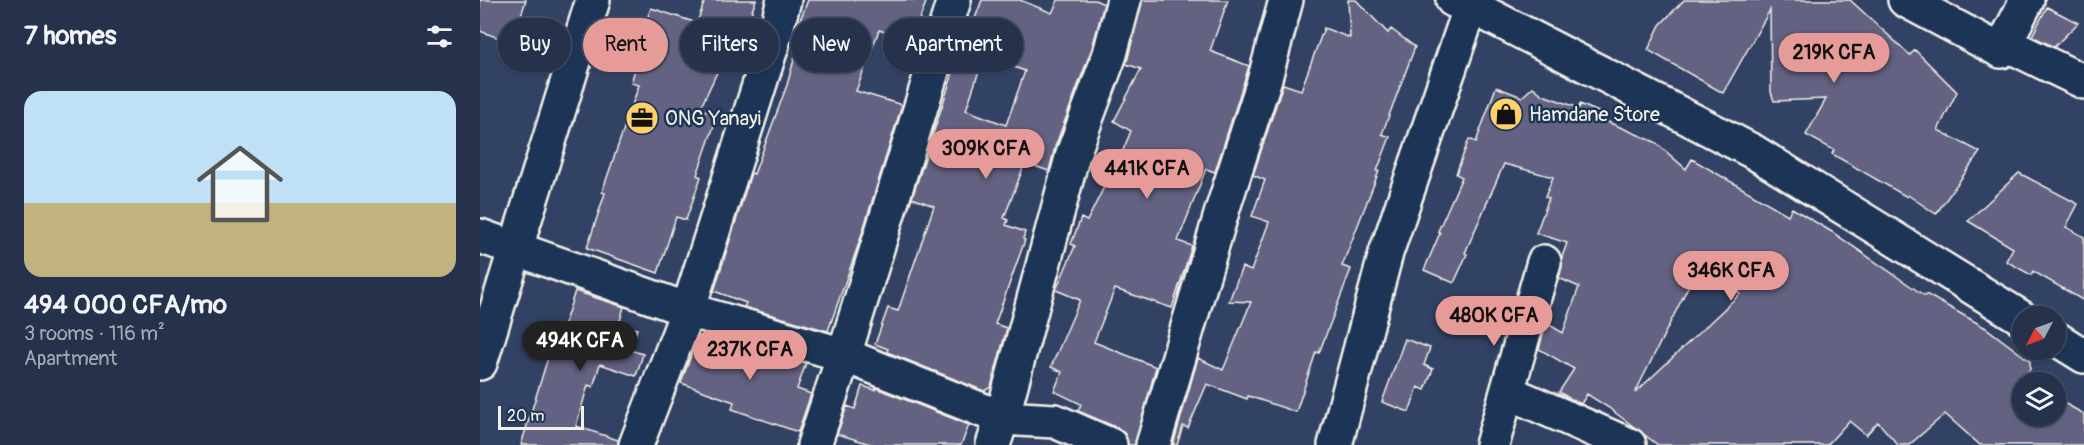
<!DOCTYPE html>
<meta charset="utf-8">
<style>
body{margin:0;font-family:Pangolin,sans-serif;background:#323e55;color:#f1f3f6;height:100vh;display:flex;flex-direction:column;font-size:22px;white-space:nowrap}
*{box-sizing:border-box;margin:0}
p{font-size:20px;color:#a4aab5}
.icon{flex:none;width:33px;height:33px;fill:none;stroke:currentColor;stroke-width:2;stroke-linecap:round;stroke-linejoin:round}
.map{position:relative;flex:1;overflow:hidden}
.details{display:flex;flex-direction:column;background:#26324b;width:480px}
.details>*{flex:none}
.top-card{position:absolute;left:18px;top:18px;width:570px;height:54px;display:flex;gap:12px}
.needle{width:39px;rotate:229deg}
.controls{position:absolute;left:1532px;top:306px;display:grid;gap:12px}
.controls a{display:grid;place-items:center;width:54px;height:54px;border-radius:50%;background:#26324b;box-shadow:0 2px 4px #0004,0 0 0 2px #424d63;font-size:30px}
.scale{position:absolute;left:18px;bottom:15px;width:86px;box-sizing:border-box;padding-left:6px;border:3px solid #f4f1e8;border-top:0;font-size:16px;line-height:21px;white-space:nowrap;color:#f4f1e8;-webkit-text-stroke:4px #1d3557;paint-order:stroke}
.price{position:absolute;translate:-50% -51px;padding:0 14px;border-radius:21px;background:#e69b98;color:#111;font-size:20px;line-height:39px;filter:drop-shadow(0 2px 3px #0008)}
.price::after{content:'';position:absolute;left:50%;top:36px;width:18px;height:14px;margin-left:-9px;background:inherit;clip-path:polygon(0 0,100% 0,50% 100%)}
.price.selected{background:#222;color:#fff}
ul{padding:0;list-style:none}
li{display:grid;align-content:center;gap:12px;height:318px;padding:0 24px}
li span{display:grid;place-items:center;height:186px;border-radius:18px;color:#555}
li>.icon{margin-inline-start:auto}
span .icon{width:108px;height:108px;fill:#fffc;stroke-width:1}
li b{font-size:26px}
h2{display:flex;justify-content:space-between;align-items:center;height:72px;padding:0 24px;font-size:26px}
.chip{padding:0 21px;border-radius:27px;background:#26324b;box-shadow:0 2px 4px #0004,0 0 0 2px #424d63;font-size:21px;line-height:54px}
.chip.selected{background:#e69b98;color:#111}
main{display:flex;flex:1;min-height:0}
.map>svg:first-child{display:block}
</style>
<main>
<section class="details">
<h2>7 homes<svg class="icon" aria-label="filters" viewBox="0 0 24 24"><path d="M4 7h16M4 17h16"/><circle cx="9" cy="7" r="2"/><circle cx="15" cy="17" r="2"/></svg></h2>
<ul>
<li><span style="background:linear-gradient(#bfe0f5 60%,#c2b280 0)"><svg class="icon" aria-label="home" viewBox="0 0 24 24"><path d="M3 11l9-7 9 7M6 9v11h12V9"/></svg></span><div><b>494 000 CFA/mo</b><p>3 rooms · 116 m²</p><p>Apartment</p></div></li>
</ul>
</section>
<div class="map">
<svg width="1604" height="445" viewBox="0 0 1604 445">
<rect width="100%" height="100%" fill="#324264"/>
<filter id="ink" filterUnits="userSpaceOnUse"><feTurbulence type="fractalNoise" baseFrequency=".0167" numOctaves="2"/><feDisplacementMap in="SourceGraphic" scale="12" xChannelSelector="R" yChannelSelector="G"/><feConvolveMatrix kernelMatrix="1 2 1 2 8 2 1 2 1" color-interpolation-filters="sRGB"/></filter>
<g filter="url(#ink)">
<path fill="#646282" stroke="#f4f1e8" stroke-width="1.5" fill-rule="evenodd" d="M0 0H46L32 43 0 31Z
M225 0H276L259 46 251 42 220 109 238 114 217 175 221 177 206 220 196 217 178 273 107 248 125 193 122 192 159 85 151 83 161 49 157 47 171 8 217 23Z
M328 0H447L435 31 429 29 425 39 399 30 376 91 422 105 380 240 348 331 264 307 266 303 234 291 271 173 274 174 307 85 320 38 314 35Z
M502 0H540L572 13 578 0H615L624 4 612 48 575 147 569 171 545 163 524 218 528 220 526 225 545 232 543 239 545 240 515 324 527 328 511 387 504 391 407 352 408 349 395 344 408 308 418 311 454 206 432 198 486 33 489 34ZM504 56 545 71 526 125 486 110Z
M662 0H748L730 51 769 66 735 172 726 169 698 241 712 246 692 308 635 289 614 342 676 367 655 445H648L645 434 638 428 598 411 601 404 574 391 582 372 571 367 600 300 576 290 595 246 591 244 601 218 607 221 630 175 632 176 651 131 634 121 661 69 646 64Z
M868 0H876L908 33 911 29 935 47 902 134 910 137 897 171H899L862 266 871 269 839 353 836 352 816 412 768 396 767 399 727 384 708 428 703 426 697 445H693L718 358 743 370 771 302 749 301 762 267 771 271 789 222 772 216 785 180 773 175 803 84 821 90 844 28 870 38Z
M1204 0H1370L1430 55 1435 50 1477 92 1458 130 1500 152 1456 214 1428 195 1427 197 1352 154 1354 150 1326 135 1346 99 1294 101 1291 92 1290 10 1243 93 1168 50 1180 25Z
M1567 7 1598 23 1574 47 1552 36Z
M1016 87 1042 97 1053 87 1063 95 1099 108 1100 104 1123 114 1121 119 1175 142 1206 169 1212 159 1308 215 1312 208 1352 232 1445 296 1446 294 1506 328 1550 361V369L1545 377 1553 382H1542V416H1575V398L1604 414V445H1500L1465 414 1429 445H1418L1398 422 1386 435 1369 421 1347 445H1178L1129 408 1107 394 1101 404 1087 397 1079 392 1094 369 1059 349 1066 323 1083 333 1099 287 1079 278 1082 267V257L1087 243 1056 233 1069 198 1065 197 1073 177 1024 164 985 253 987 254 974 283 944 270 960 233 958 231 982 177 976 174 989 139 996 142ZM1222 259 1260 294 1155 393Z
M1539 173 1598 204 1586 227 1604 237V301L1553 271 1551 275 1526 261 1533 248 1488 221Z
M95 291 144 307 139 324 157 329 150 350 163 354 156 376 120 364 113 387 108 385 96 426 138 440V445H41L70 351 75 353Z
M1002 303 1030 313 1025 329 997 313Z
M218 336 251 348 253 342 326 363 317 389 331 394 318 432 252 409 254 402 201 383Z
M925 339 950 348 944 365 953 369 945 390 938 387 929 412 902 402Z
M382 386 395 390 396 388 489 425 481 445H394L357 434 367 406 375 409Z"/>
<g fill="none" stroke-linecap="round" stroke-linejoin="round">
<defs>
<path id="minor" d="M973 0 991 6 1274 152 1542 318
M1425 0 1521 51 1528 45 1604 82
M1521 51 1547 0
M0 236 208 310 364 355 522 418 575 421 630 445
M1575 338 1604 356
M0 363 113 0
M1028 392 1149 445
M156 445 208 310 292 45 304 0
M334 445 364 355 474 0
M513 445 522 418 593 154 630 54 644 0
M673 445 743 208 785 78 806 0
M855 445 906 253 993 0
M1012 445 1064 262"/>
</defs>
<use href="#minor" stroke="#f4f1e8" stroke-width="38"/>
<use href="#minor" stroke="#1d3557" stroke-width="33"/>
</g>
</g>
<defs>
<symbol id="shop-disc" viewBox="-11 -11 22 22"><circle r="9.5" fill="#ffd166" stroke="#1d3557"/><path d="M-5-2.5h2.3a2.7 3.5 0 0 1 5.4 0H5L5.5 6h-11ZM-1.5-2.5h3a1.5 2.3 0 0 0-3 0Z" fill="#111"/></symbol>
<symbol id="office-disc" viewBox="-11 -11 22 22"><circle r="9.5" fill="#ffd166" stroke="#1d3557"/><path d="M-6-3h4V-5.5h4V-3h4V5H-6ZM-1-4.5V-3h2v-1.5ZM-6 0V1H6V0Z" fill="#111"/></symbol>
</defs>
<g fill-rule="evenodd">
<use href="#shop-disc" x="1007" y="95" width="38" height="38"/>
<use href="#office-disc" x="143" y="99" width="38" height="38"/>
</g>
<g text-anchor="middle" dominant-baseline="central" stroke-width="5" stroke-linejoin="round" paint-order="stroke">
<g font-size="20" fill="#f4f1e8" stroke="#1d3557" text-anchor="start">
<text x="1049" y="114">Hamdane Store</text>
<text x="185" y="118">ONG Yanayi</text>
</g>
</g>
</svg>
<div class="controls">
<a><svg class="needle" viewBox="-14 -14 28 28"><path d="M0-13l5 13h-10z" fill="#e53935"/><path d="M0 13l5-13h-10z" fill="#a4aab5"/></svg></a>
<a><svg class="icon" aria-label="layers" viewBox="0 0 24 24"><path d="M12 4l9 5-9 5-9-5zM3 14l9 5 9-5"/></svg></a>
</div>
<div class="scale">20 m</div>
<b class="price" style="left:1354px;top:84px">219K CFA</b>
<b class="price" style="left:506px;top:180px">309K CFA</b>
<b class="price" style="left:667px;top:200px">441K CFA</b>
<b class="price" style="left:1251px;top:302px">346K CFA</b>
<b class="price" style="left:1014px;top:347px">480K CFA</b>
<b class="price selected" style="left:100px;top:372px">494K CFA</b>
<b class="price" style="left:270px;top:381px">237K CFA</b>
<div class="top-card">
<a class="chip">Buy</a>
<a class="chip selected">Rent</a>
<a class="chip">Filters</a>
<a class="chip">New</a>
<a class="chip">Apartment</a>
</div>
</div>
</main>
